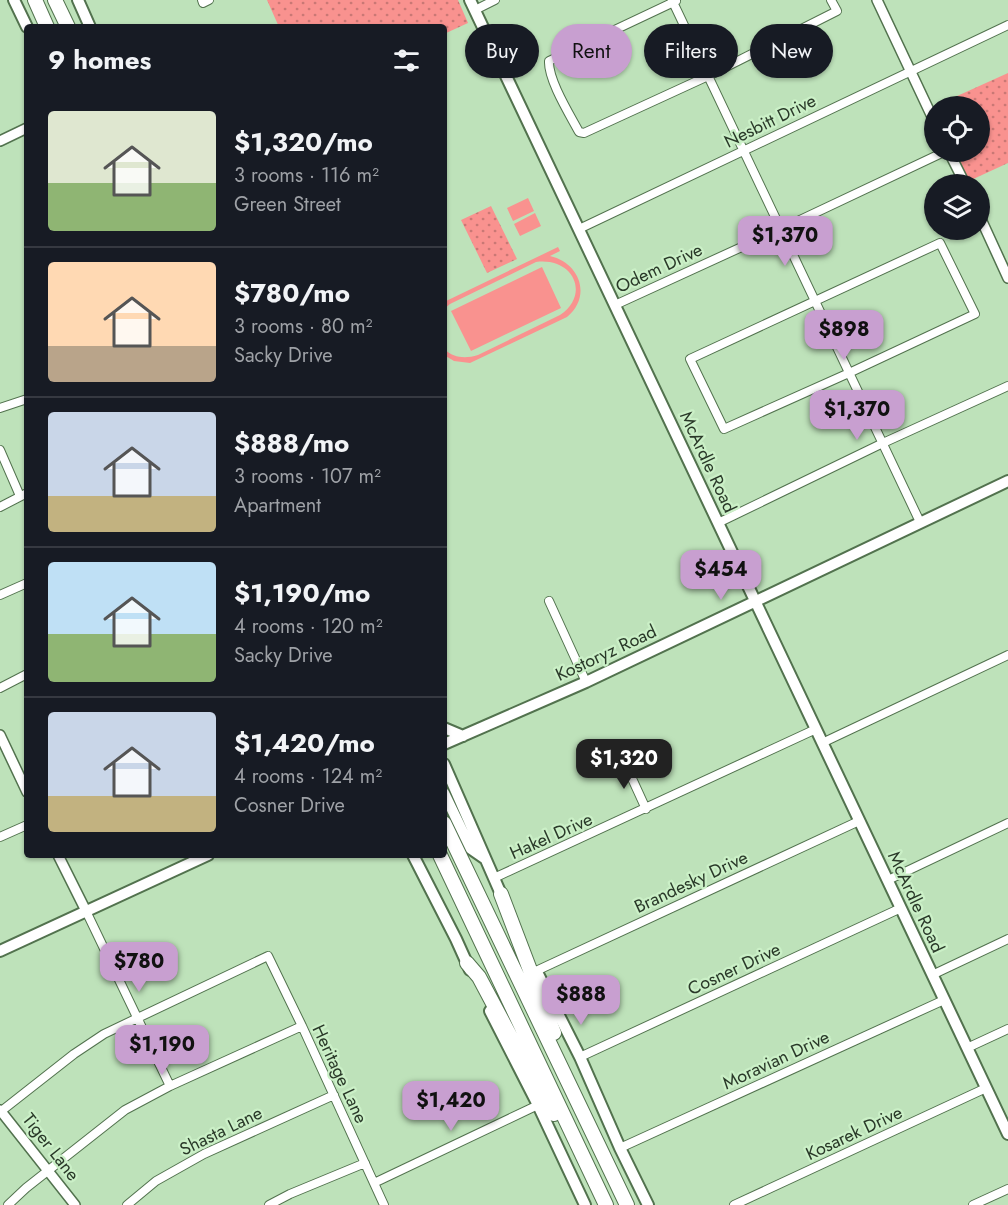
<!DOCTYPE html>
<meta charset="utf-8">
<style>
body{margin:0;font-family:Jost,sans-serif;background:#20242c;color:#f1f3f6;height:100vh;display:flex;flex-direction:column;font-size:22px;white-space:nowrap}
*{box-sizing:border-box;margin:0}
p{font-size:20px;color:#9ea1a6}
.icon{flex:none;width:33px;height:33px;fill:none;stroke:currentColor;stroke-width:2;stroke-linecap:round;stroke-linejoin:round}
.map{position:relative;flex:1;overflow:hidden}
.panel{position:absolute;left:24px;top:24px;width:423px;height:834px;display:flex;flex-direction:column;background:#171b24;border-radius:6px;box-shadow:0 2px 4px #0004}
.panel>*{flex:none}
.top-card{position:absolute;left:465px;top:24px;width:453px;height:54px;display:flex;gap:12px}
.controls{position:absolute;left:924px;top:96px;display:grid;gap:12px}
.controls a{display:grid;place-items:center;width:66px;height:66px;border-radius:50%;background:#171b24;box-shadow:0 2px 4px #0004;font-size:30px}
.price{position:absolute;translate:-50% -51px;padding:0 14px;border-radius:12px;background:#c89fd0;color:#111;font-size:20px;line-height:39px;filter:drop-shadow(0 2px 3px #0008)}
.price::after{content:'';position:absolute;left:50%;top:36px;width:18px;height:14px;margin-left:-9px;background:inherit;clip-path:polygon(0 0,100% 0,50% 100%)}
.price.active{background:#222;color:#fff}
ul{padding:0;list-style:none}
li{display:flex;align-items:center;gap:18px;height:150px;padding:0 24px}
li+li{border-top:2px solid #363941}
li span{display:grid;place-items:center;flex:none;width:168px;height:120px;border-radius:6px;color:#555}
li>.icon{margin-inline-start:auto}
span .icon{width:72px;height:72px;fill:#fffc;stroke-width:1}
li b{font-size:26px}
h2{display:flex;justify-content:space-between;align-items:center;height:72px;padding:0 24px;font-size:26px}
.pill{padding:0 21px;border-radius:27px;background:#171b24;box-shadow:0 2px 4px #0004;font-size:21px;line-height:54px}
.pill.active{background:#c89fd0;color:#111}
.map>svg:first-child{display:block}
</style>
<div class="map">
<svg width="1008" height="1205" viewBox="0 0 1008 1205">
<defs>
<pattern id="green-dots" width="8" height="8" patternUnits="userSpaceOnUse" patternTransform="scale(1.5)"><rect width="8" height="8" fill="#f9928f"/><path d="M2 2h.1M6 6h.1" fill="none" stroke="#ca7875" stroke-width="1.8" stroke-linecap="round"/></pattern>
</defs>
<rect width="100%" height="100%" fill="#bee2ba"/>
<path fill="url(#green-dots)" d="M267 0H458L468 23 444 34V27H279Z
M1008 73V163L969 181 956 152H980V106H935Z
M491 206 517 259 487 273 461 220Z"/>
<path fill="#f9928f" d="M528 198 534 211 513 221 507 208Z
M535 213 541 226 520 236 514 224Z
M558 247 560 251 550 256C580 263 592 296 567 317L470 363 454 361 444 355V349C454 358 465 359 478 355L560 315C591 294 573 257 536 262L450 304 444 309V302Z
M542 267 561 308 471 351 451 311Z"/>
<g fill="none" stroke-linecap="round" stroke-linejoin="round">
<defs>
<path id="minor" d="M202 0 203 3 209 0
M672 0 920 522
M676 1 549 61C548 80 570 115 579 132L584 133 708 76 837 11 831 0
M475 10 495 0
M579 229 1008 25
M940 243 975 314 849 373 724 429 690 359Z
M615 305 781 229 944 152
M0 408 27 399
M0 450 20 496
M0 507 27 493
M718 523 883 443 1008 386
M0 595 27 583
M549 601 586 682
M0 688 27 674
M822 743 1008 655
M624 761 646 809
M0 837 27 825
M494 878 816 729
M888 880 1008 823
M86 911 170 1086
M536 971 859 821
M932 975 1008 939
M967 1048 1008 1029
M580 1057 901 908
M0 1112 74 1054 104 1034 268 956 302 1026 384 1205
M620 1148 944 1000
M374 1183 538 1105
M8 1205 26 1188 125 1110 170 1086 302 1026
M127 1205 156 1181 204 1154 334 1095
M269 1205 290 1194 365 1163
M734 1205 986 1088
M973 1205 1008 1189"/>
<path id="tertiary" d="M877 0 934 121
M0 141 27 128
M949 152 965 184
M980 217 1008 278
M0 735 27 792
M58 855 86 911
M0 1110 75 1205"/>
<path id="secondary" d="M14 0 27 27
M78 0 90 27
M470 0 1008 1134
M444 728 463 736
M444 744 586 682 1008 481
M444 764 504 901
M444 793 471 849 484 858
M413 855 456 939 470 970
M0 951 208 855
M537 972 580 1057 620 1148 648 1205
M490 1011 538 1105 585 1205"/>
<path id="motorway" d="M35 0 47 27
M55 0 68 27
M444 823 627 1205
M440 855 606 1205
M501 894 554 1033
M467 963 479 977 530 1073 554 1114"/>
</defs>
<use href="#minor" stroke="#52724e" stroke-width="10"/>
<use href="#tertiary" stroke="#52724e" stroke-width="12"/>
<use href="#secondary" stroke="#52724e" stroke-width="14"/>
<use href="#motorway" stroke="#52724e" stroke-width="16"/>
<use href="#minor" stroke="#fff" stroke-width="8"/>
<use href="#tertiary" stroke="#fff" stroke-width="9"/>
<use href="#secondary" stroke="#fff" stroke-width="10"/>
<use href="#motorway" stroke="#fff" stroke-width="14"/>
</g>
<g text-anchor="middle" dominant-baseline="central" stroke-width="4.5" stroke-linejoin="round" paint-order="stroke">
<g font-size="18" fill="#2a3929" stroke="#cbf0c7">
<text transform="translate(770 121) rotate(-26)">Nesbitt Drive</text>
<text transform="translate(659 268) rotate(-25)">Odem Drive</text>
<text transform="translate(708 462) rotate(65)">McArdle Road</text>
<text transform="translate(606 653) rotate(-25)">Kostoryz Road</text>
<text transform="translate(551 836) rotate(-24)">Hakel Drive</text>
<text transform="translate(691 882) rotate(-25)">Brandesky Drive</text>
<text transform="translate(916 902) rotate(65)">McArdle Road</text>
<text transform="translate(734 969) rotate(-25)">Cosner Drive</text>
<text transform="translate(776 1060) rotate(-25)">Moravian Drive</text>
<text transform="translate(340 1074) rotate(65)">Heritage Lane</text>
<text transform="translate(221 1131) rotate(-26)">Shasta Lane</text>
<text transform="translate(854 1133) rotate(-25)">Kosarek Drive</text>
<text transform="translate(51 1147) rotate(52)">Tiger Lane</text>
</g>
</g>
</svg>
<div class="controls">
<a><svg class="icon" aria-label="locate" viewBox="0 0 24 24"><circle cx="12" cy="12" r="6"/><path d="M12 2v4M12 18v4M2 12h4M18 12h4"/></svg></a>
<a><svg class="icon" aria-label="layers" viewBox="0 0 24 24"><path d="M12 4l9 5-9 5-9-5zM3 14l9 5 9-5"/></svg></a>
</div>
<b class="price" style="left:785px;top:267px">$1,370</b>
<b class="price" style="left:844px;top:361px">$898</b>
<b class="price" style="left:857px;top:441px">$1,370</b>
<b class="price" style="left:721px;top:601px">$454</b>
<b class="price active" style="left:624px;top:790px">$1,320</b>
<b class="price" style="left:139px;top:993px">$780</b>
<b class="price" style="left:581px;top:1026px">$888</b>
<b class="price" style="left:162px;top:1076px">$1,190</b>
<b class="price" style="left:451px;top:1132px">$1,420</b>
<div class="top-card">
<a class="pill">Buy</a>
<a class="pill active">Rent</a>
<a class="pill">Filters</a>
<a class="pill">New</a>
</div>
<section class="panel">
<h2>9 homes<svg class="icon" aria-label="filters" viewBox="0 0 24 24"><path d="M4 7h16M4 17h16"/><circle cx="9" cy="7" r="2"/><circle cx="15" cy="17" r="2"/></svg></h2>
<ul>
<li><span style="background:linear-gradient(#dfe7d0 60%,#8fb573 0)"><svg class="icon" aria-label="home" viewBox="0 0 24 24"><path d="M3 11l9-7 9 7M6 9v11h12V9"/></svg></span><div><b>$1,320/mo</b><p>3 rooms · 116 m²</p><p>Green Street</p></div></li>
<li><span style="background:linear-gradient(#ffd9b3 70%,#b9a48a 0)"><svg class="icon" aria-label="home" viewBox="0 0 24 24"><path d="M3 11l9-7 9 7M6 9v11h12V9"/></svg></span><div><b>$780/mo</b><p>3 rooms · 80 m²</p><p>Sacky Drive</p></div></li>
<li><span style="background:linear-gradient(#c9d6e8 70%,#c2b280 0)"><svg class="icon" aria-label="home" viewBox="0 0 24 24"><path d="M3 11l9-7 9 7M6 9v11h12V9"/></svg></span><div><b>$888/mo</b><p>3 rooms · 107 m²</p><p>Apartment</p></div></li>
<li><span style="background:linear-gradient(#bfe0f5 60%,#8fb573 0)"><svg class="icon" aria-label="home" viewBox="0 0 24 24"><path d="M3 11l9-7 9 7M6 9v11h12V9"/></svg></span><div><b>$1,190/mo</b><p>4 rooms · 120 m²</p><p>Sacky Drive</p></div></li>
<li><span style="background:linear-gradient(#c9d6e8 70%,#c2b280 0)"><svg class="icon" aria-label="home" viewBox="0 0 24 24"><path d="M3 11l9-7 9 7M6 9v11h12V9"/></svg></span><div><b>$1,420/mo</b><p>4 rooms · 124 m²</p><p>Cosner Drive</p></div></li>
</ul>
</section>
</div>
